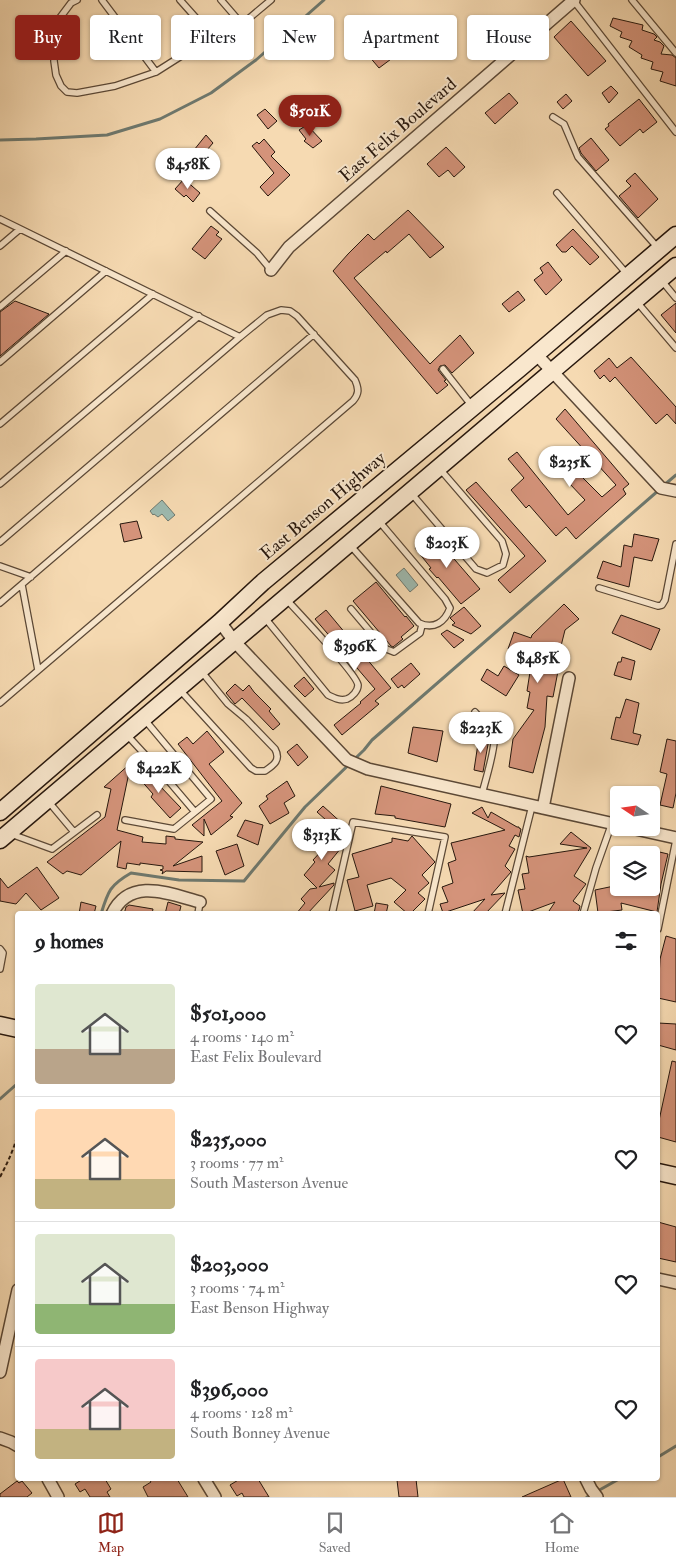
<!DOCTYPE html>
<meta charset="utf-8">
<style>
body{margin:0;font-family:"IM FELL Double Pica",serif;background:#f2f2f2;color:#202124;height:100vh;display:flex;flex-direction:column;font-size:19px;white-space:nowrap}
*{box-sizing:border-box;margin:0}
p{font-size:16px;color:#757577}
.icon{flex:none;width:28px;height:28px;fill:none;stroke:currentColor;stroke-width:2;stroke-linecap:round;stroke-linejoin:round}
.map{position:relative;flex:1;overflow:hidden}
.side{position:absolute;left:15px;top:911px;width:645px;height:570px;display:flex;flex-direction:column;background:#fff;border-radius:5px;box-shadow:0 1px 4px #0004}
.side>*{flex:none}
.banner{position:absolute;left:15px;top:15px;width:646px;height:45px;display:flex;gap:10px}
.needle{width:32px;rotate:283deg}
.buttons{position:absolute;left:610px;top:786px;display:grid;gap:10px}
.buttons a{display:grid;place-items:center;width:50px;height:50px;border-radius:5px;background:#fff;box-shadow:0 1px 4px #0004;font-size:25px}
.price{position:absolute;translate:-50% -42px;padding:0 11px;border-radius:18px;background:#fff;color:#222;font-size:16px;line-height:32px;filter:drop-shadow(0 1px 2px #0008)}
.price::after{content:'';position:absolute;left:50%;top:30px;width:15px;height:11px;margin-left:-8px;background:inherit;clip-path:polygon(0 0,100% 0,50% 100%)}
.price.selected{background:#8f2418;color:#fff}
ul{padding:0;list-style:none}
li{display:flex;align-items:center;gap:15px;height:125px;padding:0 20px}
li+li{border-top:1px solid #e0e0e0}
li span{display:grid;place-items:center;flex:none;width:140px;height:100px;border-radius:5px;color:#555}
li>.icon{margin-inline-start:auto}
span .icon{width:60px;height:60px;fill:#fffc;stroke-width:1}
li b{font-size:21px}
h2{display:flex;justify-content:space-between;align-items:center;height:60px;padding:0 20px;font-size:21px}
.pill{padding:0 18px;border-radius:5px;background:#fff;box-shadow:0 1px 4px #0004;font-size:18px;line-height:45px}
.pill.selected{background:#8f2418;color:#fff}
.tab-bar{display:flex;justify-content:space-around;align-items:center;height:70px;border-top:1px solid #e0e0e0;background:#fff;font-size:14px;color:#757577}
.tab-bar a{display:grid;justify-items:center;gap:2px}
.tab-bar .selected{color:#8f2418}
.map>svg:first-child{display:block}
</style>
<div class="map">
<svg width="676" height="1497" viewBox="0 0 676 1497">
<rect width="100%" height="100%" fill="#f6dab2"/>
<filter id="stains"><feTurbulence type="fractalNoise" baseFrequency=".004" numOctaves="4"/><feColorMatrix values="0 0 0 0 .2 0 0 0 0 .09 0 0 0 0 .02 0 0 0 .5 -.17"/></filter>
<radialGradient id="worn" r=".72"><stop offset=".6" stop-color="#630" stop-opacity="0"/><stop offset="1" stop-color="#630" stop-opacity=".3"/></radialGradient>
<path fill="#9dbab0" stroke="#6e796f" d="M162 500 175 515 168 521 162 514 158 517 154 514 153 515 150 511Z
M404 568 418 585 410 592 396 575Z"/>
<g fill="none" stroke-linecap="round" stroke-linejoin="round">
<path stroke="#6e796f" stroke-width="3" d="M0 140 36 139 107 135 160 119 211 93 256 60 324 0
M663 486 676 475
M101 914C108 891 110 885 131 873L179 880 244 881 305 807 364 750 372 740 659 490
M0 1099 18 1083
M658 1457 676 1446
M587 1497 619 1479"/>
</g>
<path fill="#d4937a" stroke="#27170d" d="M613 18 643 25 642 30 654 34 657 37 654 40 660 42 664 46 661 54 672 55 676 58V86L660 81 663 72 651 69 653 62 641 58 642 55 629 47 632 41 620 37 622 32 610 26Z
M571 21 606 61 588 76 554 37Z
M398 31 410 45 379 68 368 55Z
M611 86 618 93 609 103 602 93Z
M509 93 518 103 495 124 485 113Z
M566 94 572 101 563 109 557 102Z
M639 99 657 122 643 133 640 129 620 146 605 129 609 126 608 124Z
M265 109 277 121 268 129 257 115Z
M307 125 322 141 313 148 304 141 306 139 299 130Z
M206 135 213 143 201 157 194 150Z
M591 138 609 160 596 171 581 153 579 148Z
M264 139 275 152 271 156 290 175 268 196 260 187 274 173 252 146 257 142 259 144Z
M446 147 465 167 454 177 448 170 439 177 427 164Z
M635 173 658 199 638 218 619 196 631 186 626 181Z
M184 179 200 193 193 202 186 195 184 197 175 189Z
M408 210 444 247 430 258 409 234 387 253 386 251 354 278 430 364 460 335 474 353 452 373 445 365 440 366 438 370 446 380 444 381 448 385 437 394 333 271 348 254 368 234 374 240Z
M211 226 219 232 216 235 222 239 205 259 192 249Z
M573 229 599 257 590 265 572 246 566 252H562L556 245Z
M548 262 562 280 546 295 534 280 543 273 540 268Z
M518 291 525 300 509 312 502 304Z
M15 301 49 314 0 356V312Z
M676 303V333L661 315Z
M631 357 676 407V424L667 414 656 424 615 377 610 382 604 375 600 379 594 371 609 358 617 368Z
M565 409 629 484 623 489 626 494 576 539 566 527 556 536 529 505 526 508 511 490 524 478 508 459 517 452 568 515 585 500 569 483 579 474 602 497 616 485 556 419Z
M476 482 546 561 510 593 498 580 525 556 466 490Z
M137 521 142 538 124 542 120 524Z
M430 531 480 589 461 604 438 577 437 578 429 569 431 568 415 548 426 539 423 536Z
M634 534 659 539 652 561 634 557 629 587 597 578 603 561 621 567 624 545 632 547Z
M376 582 405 617 406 616 414 626 401 637 403 639 393 647 391 646 353 601Z
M564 604 579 619 565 630 561 646 557 645 552 664 559 666 553 697 547 696 545 727 533 773 509 767 513 739 534 710 527 708 530 692 527 691 533 653 530 658 508 649 514 632 531 638 532 635Z
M464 607 481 626 471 634 452 625 455 623 450 618Z
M326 610 391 688 375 701 379 704 342 735 334 725 361 703 360 702 375 689 315 619Z
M621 615 660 629 651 650 612 633Z
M447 630 464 640 454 648 441 634Z
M622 657 635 661 631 680 614 675 618 662H621Z
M411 663 420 674 404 688 402 685 398 688 391 679Z
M504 666 519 675 506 696 481 680 487 669 498 676Z
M304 677 314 689 305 697 294 686Z
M235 684 243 691 249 685 254 692 271 709 269 711 280 724 273 730 242 698 235 704 226 693Z
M626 699 639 703 633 733 641 735 638 745 611 739 616 717 620 718Z
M413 727 443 731 437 762 408 753Z
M207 731 224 752 209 764 242 803 230 816 233 817 211 835 204 819V836L192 825 222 801 178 744 187 737 193 744Z
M479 737 489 739 483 772 474 770Z
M667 739 676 741V793L673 808 660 805 667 774 660 772Z
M297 744 308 757 298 766 287 752Z
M131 763 117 830 143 837 142 842 166 844V836L175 837V839L203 842 173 866 202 856V872L166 871 162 874 163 871 160 870 163 869V866L140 863V865L127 863 126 869 117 867 121 841 81 875 67 871 63 874 47 862 105 817 111 789 104 787Z
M148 768 160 781 158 784 181 808 170 818 151 797 153 794 138 777Z
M287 781 295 796 284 803 289 813 270 824 259 806 268 799 266 796Z
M381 786 451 804 445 827 395 818V816L375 814Z
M323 806 345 826 332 840 341 848 328 864 335 870 319 887 334 883V885L307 914H296L305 903 301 899 310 889 317 888 304 875 315 862 313 860 325 847 312 836 326 820 317 812Z
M482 807 488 818 491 812 517 827H519V828L521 829 519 837 515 835 509 846 515 849 505 866 511 872 491 895 505 893 485 914H471L485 899 443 913 440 904 448 902 442 887 453 883 448 863 456 860 451 843 505 830 472 813Z
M245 820 263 825 258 845 237 836Z
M571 832 591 848 574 876 586 884 573 901 580 906 579 910 576 914H547L555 902 523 914 518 890 525 889 522 874 529 873 526 856 529 857 587 848 560 844Z
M412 836 435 862 422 875 429 883 418 893 425 899 410 914H408L394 902 406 890 391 878 367 885 373 906 355 911 347 880 359 877 352 854 392 842V838L408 841Z
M237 844 244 866 225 875 216 851Z
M651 850 668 854 661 884 657 912 621 903 622 910 598 913 595 890 619 885V888H651Z
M37 867 59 898 41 910 26 893 16 904 0 901V878L8 888Z
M81 902 96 906 94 914H79Z
M168 902 181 906 179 914H165Z
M376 903 388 905 386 914H374Z
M129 905 153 909 152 914H124L126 907Z
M666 936 676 939V1002L658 998 660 959Z
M658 1023 676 1024V1050L658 1045Z
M672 1061 676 1062V1142L658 1137V1125Z
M658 1222 676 1227V1262L658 1258Z
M83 1479H105L111 1489 107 1492 110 1497H90L85 1489 80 1492 75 1484Z
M149 1479H177L188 1497H148L143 1487 151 1482Z
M240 1479H258L269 1497H244L242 1493 237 1496 230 1485Z
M416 1479 418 1497H399L397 1480Z
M563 1479 571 1497H522Z
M17 1481 19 1483 22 1481 32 1493 27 1497H0V1494Z"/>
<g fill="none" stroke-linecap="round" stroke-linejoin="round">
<defs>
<path id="lane" d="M77 0 71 3 59 19 55 36 54 61 56 75 61 86 67 92 77 93 115 86 156 72 208 39 247 20 271 0
M102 0 156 72
M180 0 213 37
M221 0 241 23
M632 0 676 53
M574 1 676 132
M553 117 564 124 578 157 658 248
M557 193 627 274
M210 211 257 253 271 270
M0 219 240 337 267 315 281 310 290 311 297 316 355 380C359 389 359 394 353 401L0 703
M0 246 20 229
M662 281 676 298
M637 302 676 348
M0 307 66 251
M0 362 106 271
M443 369 472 406
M0 424 153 294
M0 484 199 316
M411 493 476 569 487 573 503 565 506 554 502 541 439 468
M0 542 240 337
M350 545 419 623C434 630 445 622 450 608L445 599 378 520
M0 566 31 577
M22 585 38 670
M599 588 658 606 662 605 665 600 676 544
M0 603 314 334
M351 609 384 648 394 652 420 633 422 625
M265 618 328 695C334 698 340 701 347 699 352 697 358 691 358 685 357 674 297 611 286 599
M179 689 251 768 256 771H265C274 765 281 760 275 749L246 719 228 704 201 671
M475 712C481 719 491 728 494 737 496 747 485 782 482 794
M127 735 161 772 195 812 211 799 145 720
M48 801 74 832
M125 820 174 829 195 812
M11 834 52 849 97 815
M198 914 200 902
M332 914 353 822 445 837 428 914
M505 914 532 806
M583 914 596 868 612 823
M658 929 676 840
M0 949 3 953 0 969"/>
<path id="street" d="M271 270 289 247 574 0
M536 354 661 488 676 491
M220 622 234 641 347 760 368 769 619 825
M543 808 569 678
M631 828 676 838
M112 914C130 876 170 894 200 902
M658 1279 676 1283
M0 1372 18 1290
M0 1438 11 1442 18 1446
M48 1479 58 1497
M204 1479 215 1497
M586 1479 591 1489 597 1497"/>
<path id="secondary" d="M0 812 220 622 263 582 519 369 676 235
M0 840 676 266
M0 1025 18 1029
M658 1172 676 1176"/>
</defs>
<use href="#lane" stroke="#5b4836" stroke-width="8"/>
<use href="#street" stroke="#5b4836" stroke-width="14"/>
<use href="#secondary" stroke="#27170d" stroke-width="19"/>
<path stroke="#27170d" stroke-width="2" stroke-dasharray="4 2.5" stroke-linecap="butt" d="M0 1177C8 1162 14 1149 18 1133"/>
<use href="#lane" stroke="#f9e7cd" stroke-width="5.5"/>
<use href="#street" stroke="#f9e7cd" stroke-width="11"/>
<use href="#secondary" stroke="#f9e7cd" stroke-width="16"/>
</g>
<g text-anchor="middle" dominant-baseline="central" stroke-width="4" stroke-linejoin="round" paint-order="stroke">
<g font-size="18" fill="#27170d" stroke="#f9e7cd">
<text transform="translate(398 130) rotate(-41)">East Felix Boulevard</text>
<text transform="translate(323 506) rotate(-40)">East Benson Highway</text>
</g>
</g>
<rect width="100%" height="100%" filter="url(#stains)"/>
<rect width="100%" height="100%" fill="url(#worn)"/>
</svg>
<div class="buttons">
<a><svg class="needle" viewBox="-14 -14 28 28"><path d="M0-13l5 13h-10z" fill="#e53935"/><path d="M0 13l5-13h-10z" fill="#757577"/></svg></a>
<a><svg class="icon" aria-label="layers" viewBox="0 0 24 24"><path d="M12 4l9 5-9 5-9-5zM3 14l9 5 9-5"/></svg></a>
</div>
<b class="price selected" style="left:310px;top:137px">$501K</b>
<b class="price" style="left:188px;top:190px">$458K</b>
<b class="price" style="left:570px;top:488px">$235K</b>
<b class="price" style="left:447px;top:569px">$203K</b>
<b class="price" style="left:355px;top:672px">$396K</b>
<b class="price" style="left:538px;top:684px">$485K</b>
<b class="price" style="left:481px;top:754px">$223K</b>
<b class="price" style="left:159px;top:794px">$422K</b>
<b class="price" style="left:322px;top:861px">$313K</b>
<div class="banner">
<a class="pill selected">Buy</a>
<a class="pill">Rent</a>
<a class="pill">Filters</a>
<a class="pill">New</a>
<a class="pill">Apartment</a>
<a class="pill">House</a>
</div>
<section class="side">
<h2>9 homes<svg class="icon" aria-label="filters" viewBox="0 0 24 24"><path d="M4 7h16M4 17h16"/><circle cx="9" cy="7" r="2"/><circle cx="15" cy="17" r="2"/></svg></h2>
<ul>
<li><span style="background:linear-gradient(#dfe7d0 65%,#b9a48a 0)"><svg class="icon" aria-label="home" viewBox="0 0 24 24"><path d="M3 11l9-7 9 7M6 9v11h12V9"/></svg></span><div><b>$501,000</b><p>4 rooms · 140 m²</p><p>East Felix Boulevard</p></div><svg class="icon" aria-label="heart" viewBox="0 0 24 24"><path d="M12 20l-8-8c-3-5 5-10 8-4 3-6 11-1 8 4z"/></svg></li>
<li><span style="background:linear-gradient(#ffd9b3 70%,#c2b280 0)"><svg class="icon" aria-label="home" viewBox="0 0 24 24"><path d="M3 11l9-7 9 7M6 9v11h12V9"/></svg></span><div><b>$235,000</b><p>3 rooms · 77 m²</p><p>South Masterson Avenue</p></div><svg class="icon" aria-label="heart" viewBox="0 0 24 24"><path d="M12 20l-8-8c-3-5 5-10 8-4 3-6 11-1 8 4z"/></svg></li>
<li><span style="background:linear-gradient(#dfe7d0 70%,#8fb573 0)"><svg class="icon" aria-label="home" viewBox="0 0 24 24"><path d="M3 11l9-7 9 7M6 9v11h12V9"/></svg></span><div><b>$203,000</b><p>3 rooms · 74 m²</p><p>East Benson Highway</p></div><svg class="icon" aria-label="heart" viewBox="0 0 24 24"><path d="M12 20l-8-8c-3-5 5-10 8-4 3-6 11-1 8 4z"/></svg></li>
<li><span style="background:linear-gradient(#f6c9c9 70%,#c2b280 0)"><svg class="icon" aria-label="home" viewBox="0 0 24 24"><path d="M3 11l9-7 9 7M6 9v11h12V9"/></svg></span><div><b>$396,000</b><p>4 rooms · 128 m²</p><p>South Bonney Avenue</p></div><svg class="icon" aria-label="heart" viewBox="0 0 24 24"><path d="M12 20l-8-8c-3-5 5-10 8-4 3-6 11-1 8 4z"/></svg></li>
</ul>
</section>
</div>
<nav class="tab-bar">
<a class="selected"><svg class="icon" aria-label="map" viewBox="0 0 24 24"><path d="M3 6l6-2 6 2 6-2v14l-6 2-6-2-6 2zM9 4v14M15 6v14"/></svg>Map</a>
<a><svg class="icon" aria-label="saved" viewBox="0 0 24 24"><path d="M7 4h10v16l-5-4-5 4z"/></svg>Saved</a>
<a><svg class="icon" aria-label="home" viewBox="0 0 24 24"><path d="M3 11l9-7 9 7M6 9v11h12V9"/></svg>Home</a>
</nav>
